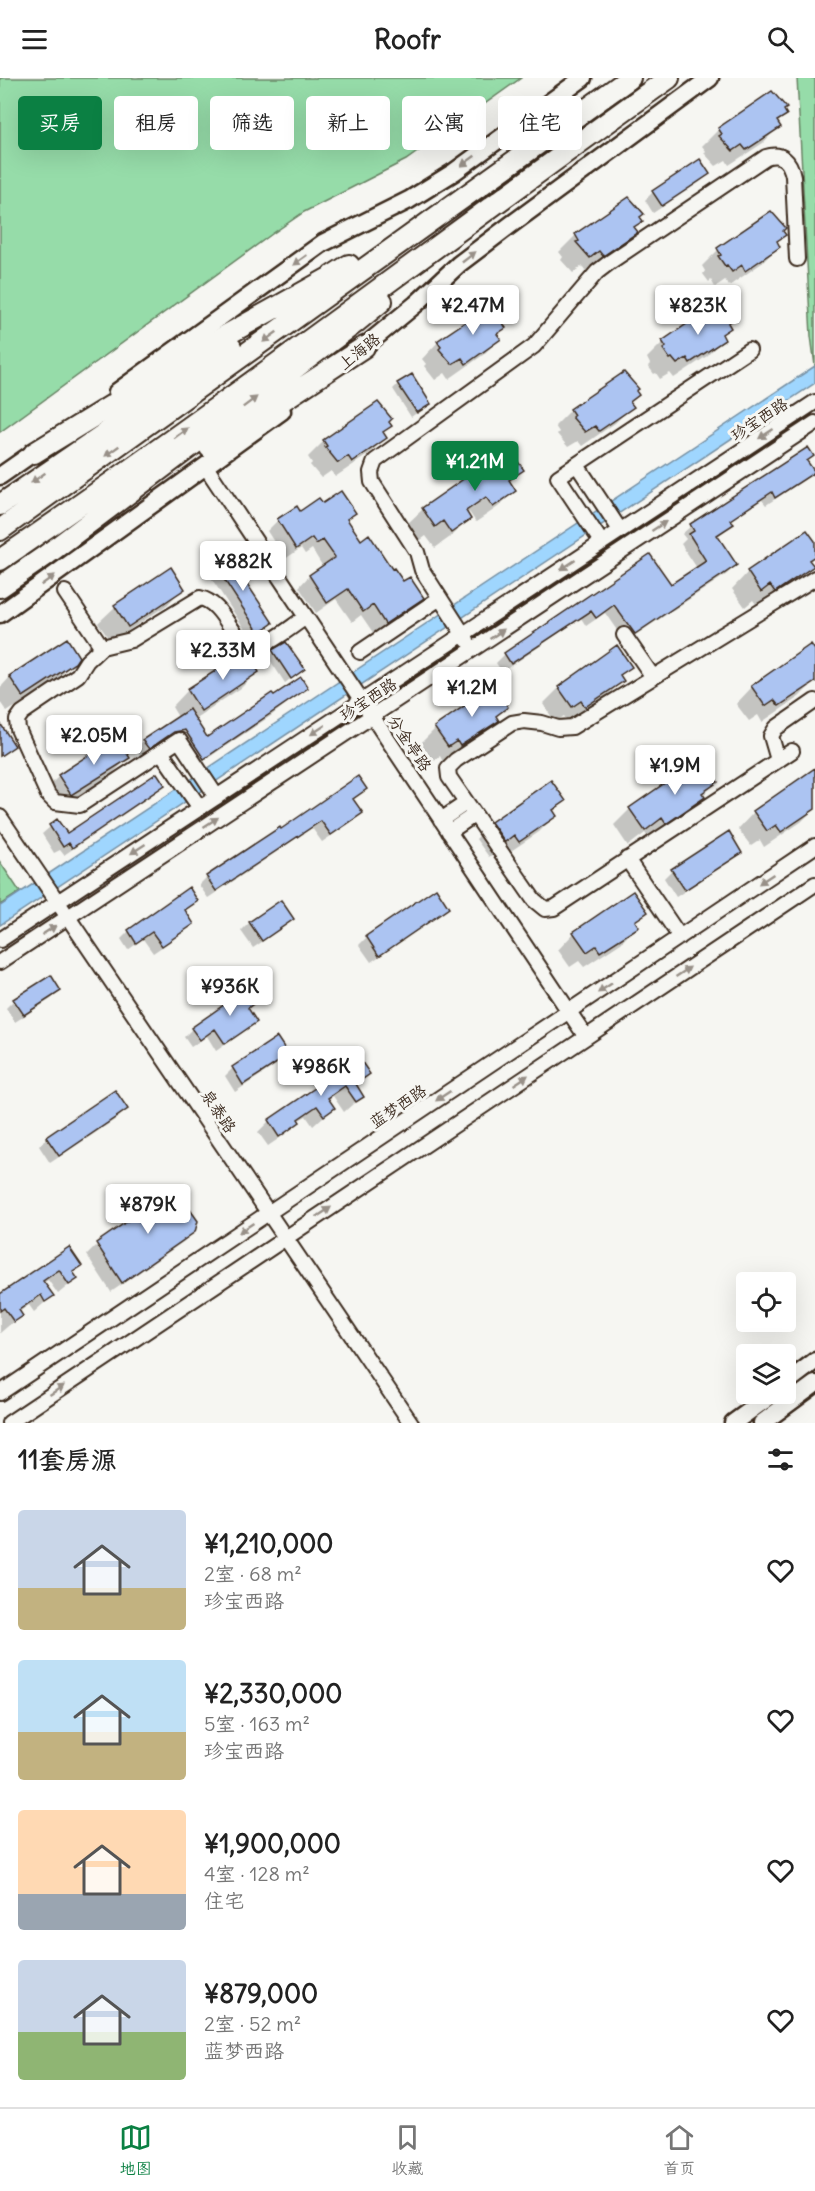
<!DOCTYPE html>
<html lang="zh">
<meta charset="utf-8">
<style>
body{margin:0;font-family:Delius,"LXGW WenKai TC",sans-serif;background:#f6f6f6;color:#222;height:100vh;display:flex;flex-direction:column;font-size:22px;white-space:nowrap}
*{box-sizing:border-box;margin:0}
p{font-size:20px;color:#767676}
.icon{flex:none;width:33px;height:33px;fill:none;stroke:currentColor;stroke-width:2;stroke-linecap:round;stroke-linejoin:round}
.map{position:relative;height:1345px;overflow:hidden}
.details{display:flex;flex-direction:column;background:#fff;flex:1}
.details>*{flex:none}
.guide{position:absolute;left:18px;top:18px;width:780px;height:54px;display:flex;gap:12px}
.fabs{position:absolute;left:736px;top:1194px;display:grid;gap:12px}
.fabs a{display:grid;place-items:center;width:60px;height:60px;border-radius:6px;background:#fff;box-shadow:0 6px 24px #0002;font-size:30px}
.price{position:absolute;translate:-50% -51px;padding:0 14px;border-radius:6px;background:#fff;color:#222;font-size:20px;line-height:39px;filter:drop-shadow(0 2px 3px #0008)}
.price::after{content:'';position:absolute;left:50%;top:36px;width:18px;height:14px;margin-left:-9px;background:inherit;clip-path:polygon(0 0,100% 0,50% 100%)}
.price.on{background:#0b8043;color:#fff}
ul{padding:0;list-style:none}
li{display:flex;align-items:center;gap:18px;height:150px;padding:0 18px}
li span{display:grid;place-items:center;flex:none;width:168px;height:120px;border-radius:6px;color:#555}
li>.icon{margin-inline-start:auto}
span .icon{width:72px;height:72px;fill:#fffc;stroke-width:1}
li b{font-size:26px}
h2{display:flex;justify-content:space-between;align-items:center;height:72px;padding:0 18px;font-size:26px}
.chip{padding:0 21px;border-radius:6px;background:#fff;box-shadow:0 6px 24px #0002;font-size:21px;line-height:54px}
.chip.on{background:#0b8043;color:#fff}
header{display:flex;justify-content:space-between;align-items:center;height:78px;padding:0 18px;background:#fff;font-size:27px;font-weight:800}
.dock{display:flex;justify-content:space-around;align-items:center;height:84px;border-top:2px solid #e0e0e0;background:#fff;font-size:16px;color:#767676}
.dock a{display:grid;justify-items:center;gap:3px}
.dock .on{color:#0b8043}
.map>svg:first-child{display:block}
</style>
<header><svg class="icon" aria-label="menu" viewBox="0 0 24 24"><path d="M4 6h16M4 12h16M4 18h16"/></svg>Roofr<svg class="icon" aria-label="search" viewBox="0 0 24 24"><circle cx="10" cy="10" r="6"/><path d="M15 15l6 6"/></svg></header>
<div class="map">
<svg width="815" height="1345" viewBox="0 0 815 1345">
<rect width="100%" height="100%" fill="#f6f6f2"/>
<filter id="ink" filterUnits="userSpaceOnUse"><feTurbulence type="fractalNoise" baseFrequency=".0167" numOctaves="2"/><feDisplacementMap in="SourceGraphic" scale="12" xChannelSelector="R" yChannelSelector="G"/><feConvolveMatrix kernelMatrix="1 2 1 2 8 2 1 2 1" color-interpolation-filters="sRGB"/></filter>
<g filter="url(#ink)">
<path fill="#96dca9" stroke="#688364" stroke-width="1.5" d="M0 0H521L406 82 304 134 272 156 0 354Z
M797 0H815V288L811 258Z
M0 784 20 814 0 827Z"/>
<path fill="#9fd6fe" stroke="#7791a4" stroke-width="1.5" d="M815 288V305L0 847V828Z"/>
<path fill="#0003" d="M772 15 785 37 777 45 779 48 763 65 729 87 726 82 716 88 704 75 706 73 702 68 719 51Z
M700 83 708 96 700 104 653 135 645 122 653 114Z
M629 121 641 143 633 151 636 154 620 170 586 193 582 188 573 195 561 182 563 179 559 174 575 158Z
M771 135 784 157 776 165 778 169 762 185 729 208 725 202 715 209 711 202 709 204 703 196 705 193 702 188 718 172Z
M716 228 729 249 721 257 723 261 707 278 674 300 670 295 660 301 656 295 654 296 648 288 650 286 647 280 663 264Z
M502 246 504 250 496 257 499 261 483 277 449 301 445 295 435 302 424 288 426 286 422 281 438 264Z
M398 306 429 326 411 339 393 311Z
M634 313 637 317 629 325 632 329 615 345 582 368 578 363 568 369 557 356 559 354 555 348 571 332Z
M387 344 390 348 382 356 385 360 369 376 335 399 331 393 321 400 310 387 312 385 308 379 324 363Z
M812 378 806 384 813 394 804 402 766 427 762 422 730 443 732 446 717 459 735 487 727 496 625 564 605 535 586 548 581 540 502 594 496 585 505 576 650 478 670 508 697 490 681 466 686 461 682 456 691 448Z
M522 392 509 405 514 413 498 429 476 444 469 434 466 437 469 441 453 457 435 470 426 458 418 464 406 447 423 431Z
M322 427 354 435 347 443 361 464 403 505 422 520 411 531 374 556 361 537 352 544 336 521 316 535 299 509 309 498 323 489 312 471 305 476 301 470 285 481 267 453 278 442 296 430 300 435Z
M815 466V478L809 484 812 488 795 504 758 529 753 522 745 529 732 511 748 494Z
M225 476 271 545 251 561 206 492Z
M171 491 183 510 167 527 111 564 98 545 115 529Z
M286 566 303 591 285 605 268 579Z
M815 575V603L799 619 762 644 758 637 749 643 736 626 752 609Z
M74 584 57 601 7 634 0 624V610L10 599Z
M630 588 619 599 622 603 606 619 568 644 564 638 555 644 543 626 559 610Z
M257 594 241 610 194 641 206 661 274 619 306 610 272 637 196 688 177 659 165 662 140 678 136 670 143 663 178 639 172 629 188 612Z
M493 610 506 629 495 640 497 643 481 659 443 684 440 678 431 685 419 667 435 651Z
M128 680 112 696 56 733 43 714 59 698Z
M815 697V730L801 744 764 769 760 762 751 768 738 751 754 734Z
M716 704 687 735 649 761 645 755 628 768 614 747 630 731Z
M163 707 155 715 64 777 60 772 54 775 42 756 57 743 66 757Z
M365 711 352 722 361 735 353 743 322 764 312 750 208 820 199 807 207 799 281 753Z
M564 723 553 734 555 738 539 754 502 779 497 772 489 779 476 761 492 745Z
M740 774 732 782 676 819 664 800 672 792Z
M189 812 196 823 184 834 192 846 184 854 153 875 143 861 128 872 121 861 129 853Z
M281 824 292 841 284 849 253 870 241 853 249 845Z
M447 830 439 838 371 884 359 867 367 859Z
M646 833 635 844 637 848 621 865 584 889 579 883 570 889 558 872 574 855Z
M59 913 51 921 15 944 6 930 14 922Z
M260 920 247 931 255 944 248 951 216 973 207 958 191 969 184 959 192 951Z
M277 961 287 977 279 985 235 1014 225 998 233 990Z
M369 996 356 1008 362 1018 344 1034 333 1018 328 1022 333 1030 313 1048 306 1038 297 1043 287 1055 268 1068 258 1054 269 1043Z
M115 1014 127 1031 119 1039 50 1085 39 1068 47 1060Z
M175 1112 194 1153 183 1164 111 1214 87 1177 97 1167Z
M69 1171 80 1187 72 1195 76 1201 58 1216 48 1202 43 1205 52 1218 34 1234 29 1227 19 1234 21 1237 0 1255V1218Z"/>
<path fill="#acc4f2" stroke="#3b2a1e" stroke-width="1.5" d="M772 13 787 30 784 32 787 37 777 43 781 49 746 72 742 67 733 73 719 58 722 56 718 50Z
M700 81 710 96 662 128 652 113Z
M629 119 644 136 640 139 643 143 634 149 638 154 603 178 599 173 590 180 576 164 579 163 575 156Z
M771 133 786 150 783 153 786 157 777 163 780 169 745 193 742 187 732 194 727 187 725 188 718 178 721 177 717 170Z
M492 226 507 243 503 245 506 250 497 256 501 261 466 286 462 280 452 286 439 271 441 269 437 263Z
M716 226 731 243 728 245 731 250 722 256 725 262 690 285 687 280 677 286 672 280 670 281 663 271 666 269 662 263Z
M624 294 639 311 636 313 639 317 630 324 634 329 599 353 595 348 585 354 572 339 574 337 570 331Z
M412 296 431 326 417 335 397 305Z
M378 324 392 341 389 344 392 348 383 354 387 360 352 384 348 378 338 385 325 369 327 368 323 362Z
M808 369 814 378 807 383 815 394 775 420 772 414 730 442 734 446 717 457 737 487 635 556 614 527 596 540 591 533 511 586 504 575 650 476 671 506 706 483 689 456 694 453 690 446Z
M508 370 524 392 509 402 516 413 493 429 486 419 466 433 471 441 451 455 443 443 435 449 422 430Z
M341 413 356 435 347 441 361 462 369 456 392 491 394 490 403 503 410 499 424 520 385 546 373 527 363 534 348 511 327 525 309 497 335 479 323 462 316 466 312 460 296 471 277 441 297 428 300 433 319 420 323 425Z
M807 452 815 463V478L809 482 814 488 775 514 770 507 761 514 747 493Z
M226 474 273 545 259 555 212 483Z
M171 489 185 511 128 549 114 527Z
M67 560 79 579 75 585 23 619 9 598Z
M286 564 305 591 291 601 272 572Z
M811 566 815 572V604L779 628 774 622 765 628 751 608Z
M617 567 632 589 620 597 624 603 585 629 581 623 572 629 558 609Z
M243 575 247 576 259 594 201 633 187 611Z
M301 599 308 610 204 681 185 652 174 654 149 671 142 662 189 631 207 659 272 615 274 617Z
M493 608 508 629 496 638 499 643 460 668 457 663 448 669 434 649Z
M0 645 15 668 0 678Z
M116 659 130 680 71 717 58 697Z
M701 680 718 704 702 715 705 719 666 746 662 740 645 753 629 730Z
M815 690V731L781 754 776 747 767 753 753 733Z
M157 695 165 707 72 770 69 765 63 769 49 747 57 741 67 755Z
M358 698 367 711 353 721 363 735 331 757 321 743 216 813 206 798 280 749 281 751Z
M551 702 566 723 553 732 557 738 519 764 514 757 505 764 491 744Z
M729 753 742 775 685 812 671 791Z
M189 809 198 823 185 832 194 846 162 868 152 854 136 865 128 852Z
M436 810 449 830 379 878 366 858Z
M633 813 648 834 635 843 639 849 600 874 596 868 587 874 573 854Z
M281 822 294 841 262 863 249 844Z
M51 897 61 913 24 937 13 921Z
M252 907 261 920 248 930 257 944 225 966 215 951 200 962 191 950Z
M277 959 289 977 243 1007 232 989Z
M359 980 370 996 356 1006 364 1019 356 1024 345 1008 328 1020 335 1030 324 1038 317 1028 298 1041 300 1044 279 1059 268 1042Z
M115 1012 128 1031 59 1078 46 1059Z
M175 1110 198 1143 195 1154 122 1205 96 1165Z
M69 1169 82 1188 73 1194 78 1201 69 1207 59 1192 43 1203 54 1218 45 1224 41 1217 19 1232 23 1238 14 1244 4 1230 0 1233V1216Z"/>
<g fill="none" stroke-linecap="round" stroke-linejoin="round">
<defs>
<path id="minor" d="M577 387 620 452
M206 389 586 959
M602 465 558 399 749 272
M65 514 102 569
M624 557 653 599
M467 562 422 492 417 474 372 404 371 394 375 383 534 268 597 194 610 184 766 79C782 74 790 83 793 98L797 181
M360 574 440 520
M792 673 554 830 545 831 534 822 449 699 448 690 456 682 512 645 524 643 542 645 558 650 572 649 815 500
M161 674 200 730
M778 682 771 658 776 650 815 623
M217 719 179 662 80 727 55 724 48 717 18 651 17 642 22 635 78 597 87 583 102 569 131 562 200 520C229 526 234 579 262 567 278 561 292 548 306 539
M0 739 411 1345
M441 742 466 725
M449 754 474 737
M627 781 680 859
M0 862 815 324
M0 884 815 345
M0 1315 815 768
M9 1345 815 806"/>
<path id="major" d="M354 277 416 226 459 186 509 148 710 0
M117 314 323 165 409 122 454 94 583 0
M0 398 43 368
M0 536 282 333
M786 1305 815 1283
M733 1345 773 1316
M762 1345 815 1306"/>
<path id="highway" d="M210 370 364 269
M34 375 223 259 329 200 349 187
M0 427 231 269
M0 452 630 0
M0 482C227 327 445 160 669 0
M0 509 45 478 354 246 382 223"/>
</defs>
<use href="#minor" stroke="#3b2a1e" stroke-width="18"/>
<use href="#major" stroke="#3b2a1e" stroke-width="21"/>
<use href="#highway" stroke="#3b2a1e" stroke-width="24"/>
<use href="#minor" stroke="#f6f6f2" stroke-width="14"/>
<use href="#major" stroke="#f6f6f2" stroke-width="16"/>
<use href="#highway" stroke="#f6f6f2" stroke-width="20"/>
</g>
<defs><path id="oneway-solid" d="M-6-.8H1V-3.2L6.5 0L1 3.2V.8H-6Z" transform="scale(1.5)"/></defs>
<g fill="#989088">
<use href="#oneway-solid" transform="translate(468 83) rotate(144)"/>
<use href="#oneway-solid" transform="translate(469 179) rotate(-38)"/>
<use href="#oneway-solid" transform="translate(300 182) rotate(144)"/>
<use href="#oneway-solid" transform="translate(270 259) rotate(144)"/>
<use href="#oneway-solid" transform="translate(250 324) rotate(-37)"/>
<use href="#oneway-solid" transform="translate(181 355) rotate(-36)"/>
<use href="#oneway-solid" transform="translate(766 356) rotate(147)"/>
<use href="#oneway-solid" transform="translate(112 373) rotate(144)"/>
<use href="#oneway-solid" transform="translate(38 400) rotate(145)"/>
<use href="#oneway-solid" transform="translate(659 448) rotate(-33)"/>
<use href="#oneway-solid" transform="translate(568 487) rotate(147)"/>
<use href="#oneway-solid" transform="translate(48 502) rotate(-36)"/>
<use href="#oneway-solid" transform="translate(497 556) rotate(-34)"/>
<use href="#oneway-solid" transform="translate(318 652) rotate(147)"/>
<use href="#oneway-solid" transform="translate(211 744) rotate(-33)"/>
<use href="#oneway-solid" transform="translate(138 771) rotate(147)"/>
<use href="#oneway-solid" transform="translate(766 801) rotate(146)"/>
<use href="#oneway-solid" transform="translate(49 852) rotate(-33)"/>
<use href="#oneway-solid" transform="translate(683 894) rotate(-34)"/>
<use href="#oneway-solid" transform="translate(605 910) rotate(146)"/>
<use href="#oneway-solid" transform="translate(521 1002) rotate(-34)"/>
<use href="#oneway-solid" transform="translate(443 1018) rotate(146)"/>
<use href="#oneway-solid" transform="translate(324 1134) rotate(-34)"/>
<use href="#oneway-solid" transform="translate(246 1150) rotate(146)"/>
<use href="#oneway-solid" transform="translate(57 1312) rotate(-34)"/>
</g>
</g>
<g text-anchor="middle" dominant-baseline="central" stroke-width="6" stroke-linejoin="round" paint-order="stroke">
<g font-size="16" fill="#3b2a1e" stroke="#f6f6f2">
<text transform="translate(359 273) rotate(-39)">上海路</text>
<text transform="translate(759 341) rotate(-33)">珍宝西路</text>
<text transform="translate(368 621) rotate(-33)">珍宝西路</text>
<text transform="translate(410 665) rotate(56)">分金亭路</text>
<text transform="translate(398 1028) rotate(-34)">蓝梦西路</text>
<text transform="translate(219 1033) rotate(56)">泉泰路</text>
</g>
</g>
</svg>
<div class="fabs">
<a><svg class="icon" aria-label="locate" viewBox="0 0 24 24"><circle cx="12" cy="12" r="6"/><path d="M12 2v4M12 18v4M2 12h4M18 12h4"/></svg></a>
<a><svg class="icon" aria-label="layers" viewBox="0 0 24 24"><path d="M12 4l9 5-9 5-9-5zM3 14l9 5 9-5"/></svg></a>
</div>
<b class="price" style="left:473px;top:258px">¥2.47M</b>
<b class="price" style="left:698px;top:258px">¥823K</b>
<b class="price on" style="left:475px;top:414px">¥1.21M</b>
<b class="price" style="left:243px;top:514px">¥882K</b>
<b class="price" style="left:223px;top:603px">¥2.33M</b>
<b class="price" style="left:472px;top:640px">¥1.2M</b>
<b class="price" style="left:94px;top:688px">¥2.05M</b>
<b class="price" style="left:675px;top:718px">¥1.9M</b>
<b class="price" style="left:230px;top:939px">¥936K</b>
<b class="price" style="left:321px;top:1019px">¥986K</b>
<b class="price" style="left:148px;top:1157px">¥879K</b>
<div class="guide">
<a class="chip on">买房</a>
<a class="chip">租房</a>
<a class="chip">筛选</a>
<a class="chip">新上</a>
<a class="chip">公寓</a>
<a class="chip">住宅</a>
</div>
</div>
<section class="details">
<h2>11套房源<svg class="icon" aria-label="filters" viewBox="0 0 24 24"><path d="M4 7h16M4 17h16"/><circle cx="9" cy="7" r="2"/><circle cx="15" cy="17" r="2"/></svg></h2>
<ul>
<li><span style="background:linear-gradient(#c9d6e8 65%,#c2b280 0)"><svg class="icon" aria-label="home" viewBox="0 0 24 24"><path d="M3 11l9-7 9 7M6 9v11h12V9"/></svg></span><div><b>¥1,210,000</b><p>2室 · 68 m²</p><p>珍宝西路</p></div><svg class="icon" aria-label="heart" viewBox="0 0 24 24"><path d="M12 20l-8-8c-3-5 5-10 8-4 3-6 11-1 8 4z"/></svg></li>
<li><span style="background:linear-gradient(#bfe0f5 60%,#c2b280 0)"><svg class="icon" aria-label="home" viewBox="0 0 24 24"><path d="M3 11l9-7 9 7M6 9v11h12V9"/></svg></span><div><b>¥2,330,000</b><p>5室 · 163 m²</p><p>珍宝西路</p></div><svg class="icon" aria-label="heart" viewBox="0 0 24 24"><path d="M12 20l-8-8c-3-5 5-10 8-4 3-6 11-1 8 4z"/></svg></li>
<li><span style="background:linear-gradient(#ffd9b3 70%,#9aa5b1 0)"><svg class="icon" aria-label="home" viewBox="0 0 24 24"><path d="M3 11l9-7 9 7M6 9v11h12V9"/></svg></span><div><b>¥1,900,000</b><p>4室 · 128 m²</p><p>住宅</p></div><svg class="icon" aria-label="heart" viewBox="0 0 24 24"><path d="M12 20l-8-8c-3-5 5-10 8-4 3-6 11-1 8 4z"/></svg></li>
<li><span style="background:linear-gradient(#c9d6e8 60%,#8fb573 0)"><svg class="icon" aria-label="home" viewBox="0 0 24 24"><path d="M3 11l9-7 9 7M6 9v11h12V9"/></svg></span><div><b>¥879,000</b><p>2室 · 52 m²</p><p>蓝梦西路</p></div><svg class="icon" aria-label="heart" viewBox="0 0 24 24"><path d="M12 20l-8-8c-3-5 5-10 8-4 3-6 11-1 8 4z"/></svg></li>
</ul>
</section>
<nav class="dock">
<a class="on"><svg class="icon" aria-label="map" viewBox="0 0 24 24"><path d="M3 6l6-2 6 2 6-2v14l-6 2-6-2-6 2zM9 4v14M15 6v14"/></svg>地图</a>
<a><svg class="icon" aria-label="saved" viewBox="0 0 24 24"><path d="M7 4h10v16l-5-4-5 4z"/></svg>收藏</a>
<a><svg class="icon" aria-label="home" viewBox="0 0 24 24"><path d="M3 11l9-7 9 7M6 9v11h12V9"/></svg>首页</a>
</nav>
